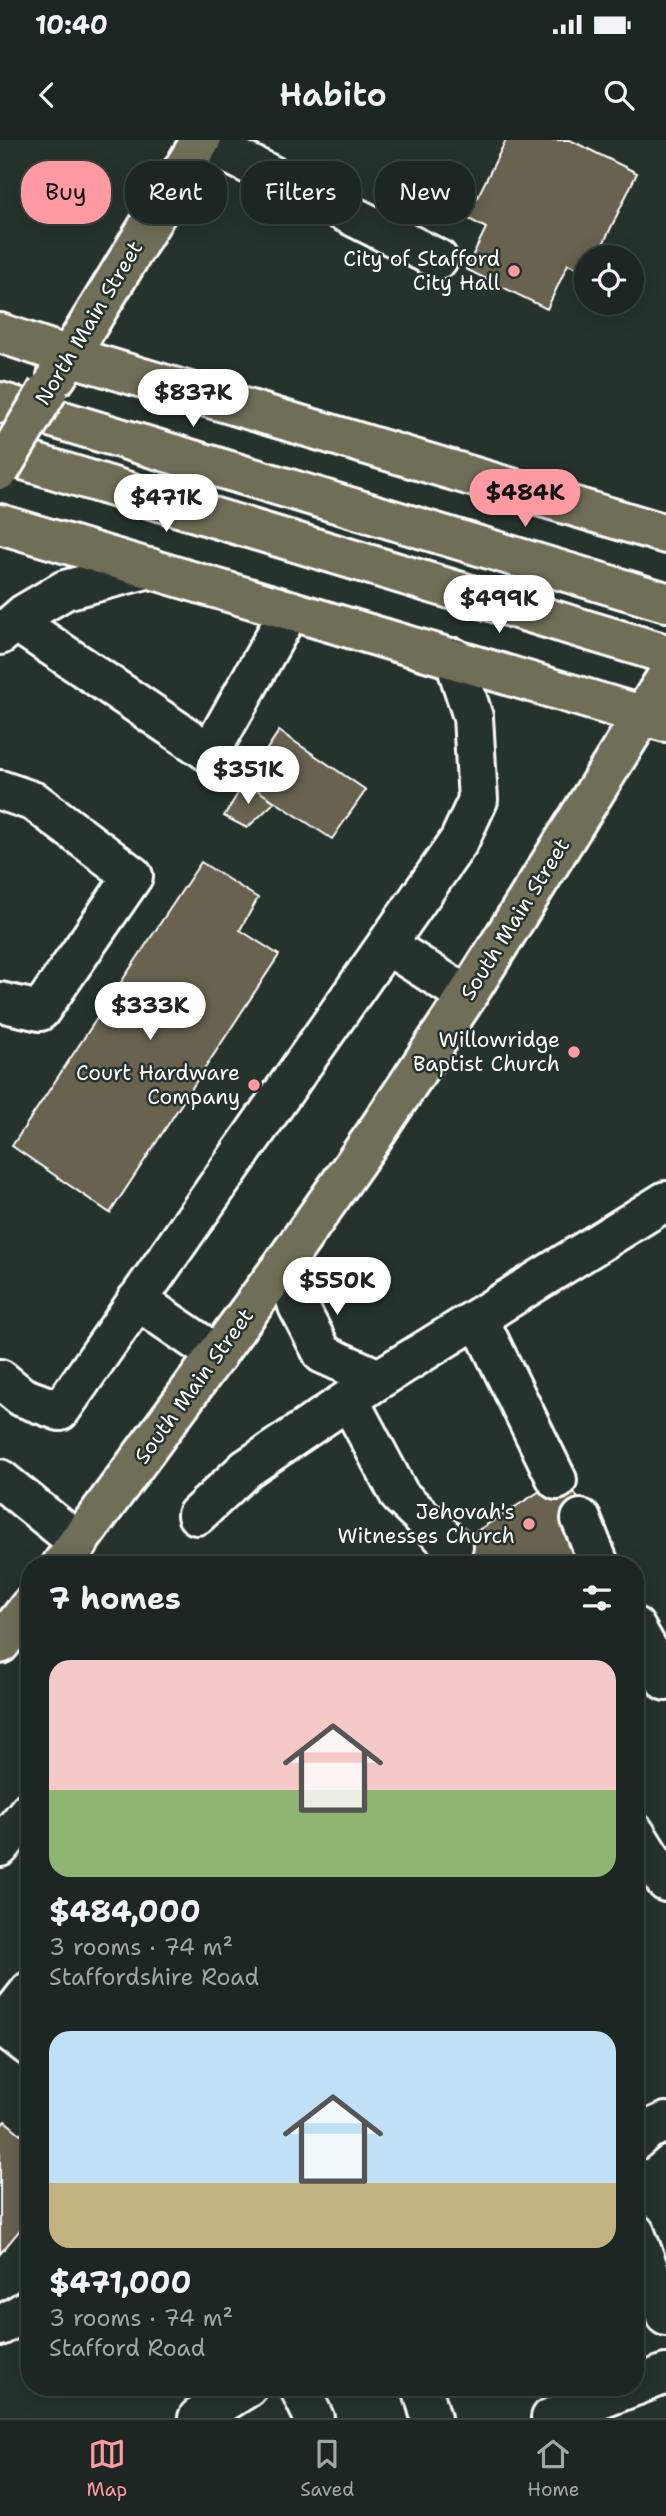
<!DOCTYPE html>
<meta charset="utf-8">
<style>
body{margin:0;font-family:"Shantell Sans",sans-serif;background:#252e2a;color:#f1f3f6;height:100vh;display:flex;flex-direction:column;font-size:26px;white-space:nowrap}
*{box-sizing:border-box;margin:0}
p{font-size:23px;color:#a0a5a5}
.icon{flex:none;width:38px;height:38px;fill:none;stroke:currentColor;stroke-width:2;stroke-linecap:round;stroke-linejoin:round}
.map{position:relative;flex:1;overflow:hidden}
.panel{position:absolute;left:21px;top:1416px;width:623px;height:840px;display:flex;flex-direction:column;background:#1c2622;border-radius:28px;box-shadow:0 4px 18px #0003,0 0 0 2px #3a4340}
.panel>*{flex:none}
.top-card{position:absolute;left:21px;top:21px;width:625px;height:63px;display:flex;gap:14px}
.fabs{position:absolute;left:574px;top:105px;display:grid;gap:14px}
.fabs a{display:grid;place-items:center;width:70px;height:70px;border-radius:50%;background:#1c2622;box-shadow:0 4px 18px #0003,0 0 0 2px #3a4340;font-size:35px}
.price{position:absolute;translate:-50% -60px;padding:0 16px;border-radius:24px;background:#fff;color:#222;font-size:23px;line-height:46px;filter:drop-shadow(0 2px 4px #0008)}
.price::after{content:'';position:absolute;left:50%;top:42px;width:21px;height:16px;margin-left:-10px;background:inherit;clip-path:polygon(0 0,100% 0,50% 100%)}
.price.selected{background:#ff9aa2;color:#111}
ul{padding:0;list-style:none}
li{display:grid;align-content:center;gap:14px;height:371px;padding:0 28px}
li span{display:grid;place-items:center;height:217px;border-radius:21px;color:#555}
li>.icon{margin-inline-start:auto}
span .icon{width:126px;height:126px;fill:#fffc;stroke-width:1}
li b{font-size:30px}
h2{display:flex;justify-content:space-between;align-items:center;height:84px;padding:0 28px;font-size:30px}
.pill{padding:0 24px;border-radius:28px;background:#1c2622;box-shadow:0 4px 18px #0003,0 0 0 2px #3a4340;font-size:24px;line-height:63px}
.pill.selected{background:#ff9aa2;color:#111}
.status{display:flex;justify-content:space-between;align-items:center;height:49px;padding:0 35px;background:#1c2622;direction:ltr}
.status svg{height:19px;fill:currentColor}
header{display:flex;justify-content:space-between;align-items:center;height:91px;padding:0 28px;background:#1c2622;font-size:32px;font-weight:600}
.tabs{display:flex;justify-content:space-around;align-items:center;height:98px;border-top:2px solid #3a4340;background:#1c2622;font-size:19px;color:#a0a5a5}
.tabs a{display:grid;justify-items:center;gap:4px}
.tabs .selected{color:#ff9aa2}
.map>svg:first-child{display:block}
</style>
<div class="status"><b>10:40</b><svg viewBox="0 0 49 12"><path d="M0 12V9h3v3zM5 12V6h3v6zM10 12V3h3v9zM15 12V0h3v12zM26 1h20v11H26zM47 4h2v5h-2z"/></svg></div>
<header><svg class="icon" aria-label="back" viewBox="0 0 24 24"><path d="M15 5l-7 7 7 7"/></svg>Habito<svg class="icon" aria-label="search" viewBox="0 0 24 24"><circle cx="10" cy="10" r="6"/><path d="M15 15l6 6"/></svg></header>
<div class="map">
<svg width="666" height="2278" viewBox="0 0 666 2278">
<rect width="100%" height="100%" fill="#26332d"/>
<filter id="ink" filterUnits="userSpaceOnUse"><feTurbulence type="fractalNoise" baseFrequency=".0143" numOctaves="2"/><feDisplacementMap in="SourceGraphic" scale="14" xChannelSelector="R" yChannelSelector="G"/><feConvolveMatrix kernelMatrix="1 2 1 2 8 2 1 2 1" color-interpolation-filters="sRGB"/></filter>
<g filter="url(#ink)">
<path fill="#676250" stroke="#fff" stroke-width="2" d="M506 0H570L637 33 597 117H586V132L568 124 547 169 466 129 486 88 467 78Z
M279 591 366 650 332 699 245 642Z
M245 642 275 662 247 688 224 676Z
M201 722 258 758 240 790 279 815 110 1073 12 1006Z
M564 1336 588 1374 563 1390 585 1424H454L445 1411Z
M5 1981 30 2002V2078L0 2114V1987Z"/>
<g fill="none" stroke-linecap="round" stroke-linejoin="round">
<defs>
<path id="minor" d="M201 0 438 119
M16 482 210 613 290 470
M0 495 24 474 65 450 150 428
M0 650 35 662 133 736 40 871 0 862
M387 805 467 856
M285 1122 298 1166 323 1214 379 1239
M137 1160 217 1215
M478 1178 557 1340
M0 1239 22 1257 60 1271 459 701 478 660 473 577 454 518
M349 1260 400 1356 453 1406
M0 1339 79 1403
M197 1375 246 1329 379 1239 666 1061
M581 1379 599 1424
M635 1487 666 1541
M635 1693 666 1742
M0 1707 30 1670
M0 1884 30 1907
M0 1889 30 1851
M635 2001 648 1990 666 1982
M635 2093 666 2176
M0 2186 30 2168
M635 2246 666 2234
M299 2247 314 2278
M422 2247 431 2278
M198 2278 248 2247
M551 2278 632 2247"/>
<path id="major" d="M0 262 666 462
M0 313 666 514"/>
<path id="highway" d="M0 193 69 216 666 394
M57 236 201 0
M0 384 665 582
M62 1424 285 1122 373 997 467 856 666 538
M0 1504 30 1466"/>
</defs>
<use href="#minor" stroke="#fff" stroke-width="44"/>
<use href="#major" stroke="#fff" stroke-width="44"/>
<use href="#highway" stroke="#fff" stroke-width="44"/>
<use href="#minor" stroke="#26332d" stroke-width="38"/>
<use href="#major" stroke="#716e59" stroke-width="38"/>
<use href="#highway" stroke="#716e59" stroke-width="38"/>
<defs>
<path id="highway-bridge" d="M0 330 48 250"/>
</defs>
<use href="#highway-bridge" stroke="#fff" stroke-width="44" stroke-linecap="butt"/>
<use href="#highway-bridge" stroke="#716e59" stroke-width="38"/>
</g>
</g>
<g fill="#ff9aa2" stroke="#26332d" stroke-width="2.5">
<circle cx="514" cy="131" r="7"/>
<circle cx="574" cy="912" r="7"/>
<circle cx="254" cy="945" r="7"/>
<circle cx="529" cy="1384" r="7"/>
</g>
<g text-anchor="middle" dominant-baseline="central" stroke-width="5" stroke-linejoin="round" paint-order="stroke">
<g font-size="21" fill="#fff" stroke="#26332d" text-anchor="end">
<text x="500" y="119">City of Stafford<tspan x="500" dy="24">City Hall</tspan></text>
<text x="560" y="900">Willowridge<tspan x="560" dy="24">Baptist Church</tspan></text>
<text x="240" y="933">Court Hardware<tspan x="240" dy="24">Company</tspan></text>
<text x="515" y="1372">Jehovah's<tspan x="515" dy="24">Witnesses Church</tspan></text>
</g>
<g font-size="21" fill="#fff" stroke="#26332d">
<text transform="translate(89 183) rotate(-59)">North Main Street</text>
<text transform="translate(515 779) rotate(-58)">South Main Street</text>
<text transform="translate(194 1246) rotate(-54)">South Main Street</text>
</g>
</g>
</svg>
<div class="fabs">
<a><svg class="icon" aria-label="locate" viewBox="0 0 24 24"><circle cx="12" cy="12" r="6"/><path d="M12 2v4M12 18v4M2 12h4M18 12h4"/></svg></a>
</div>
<b class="price" style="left:193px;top:289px">$837K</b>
<b class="price selected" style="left:525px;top:389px">$484K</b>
<b class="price" style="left:166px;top:394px">$471K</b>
<b class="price" style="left:499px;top:495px">$499K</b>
<b class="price" style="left:248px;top:666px">$351K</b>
<b class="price" style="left:150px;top:902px">$333K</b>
<b class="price" style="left:337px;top:1177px">$550K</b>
<div class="top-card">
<a class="pill selected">Buy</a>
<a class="pill">Rent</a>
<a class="pill">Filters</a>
<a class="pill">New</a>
</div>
<section class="panel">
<h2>7 homes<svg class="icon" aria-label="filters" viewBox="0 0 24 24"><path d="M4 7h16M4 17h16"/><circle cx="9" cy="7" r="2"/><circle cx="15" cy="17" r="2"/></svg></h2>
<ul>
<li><span style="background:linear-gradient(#f6c9c9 60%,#8fb573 0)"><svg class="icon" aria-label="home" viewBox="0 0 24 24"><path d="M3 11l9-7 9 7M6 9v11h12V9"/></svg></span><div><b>$484,000</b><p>3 rooms · 74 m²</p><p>Staffordshire Road</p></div></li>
<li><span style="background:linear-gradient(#bfe0f5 70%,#c2b280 0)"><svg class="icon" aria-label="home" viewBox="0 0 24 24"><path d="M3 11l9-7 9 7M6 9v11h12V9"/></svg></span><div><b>$471,000</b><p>3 rooms · 74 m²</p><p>Stafford Road</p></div></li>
</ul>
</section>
</div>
<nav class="tabs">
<a class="selected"><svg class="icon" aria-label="map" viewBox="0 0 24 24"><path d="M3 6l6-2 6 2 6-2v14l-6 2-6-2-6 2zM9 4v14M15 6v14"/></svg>Map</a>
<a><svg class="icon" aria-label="saved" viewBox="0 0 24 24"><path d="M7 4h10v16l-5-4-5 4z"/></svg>Saved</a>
<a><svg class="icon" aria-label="home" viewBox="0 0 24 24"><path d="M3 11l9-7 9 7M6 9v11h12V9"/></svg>Home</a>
</nav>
